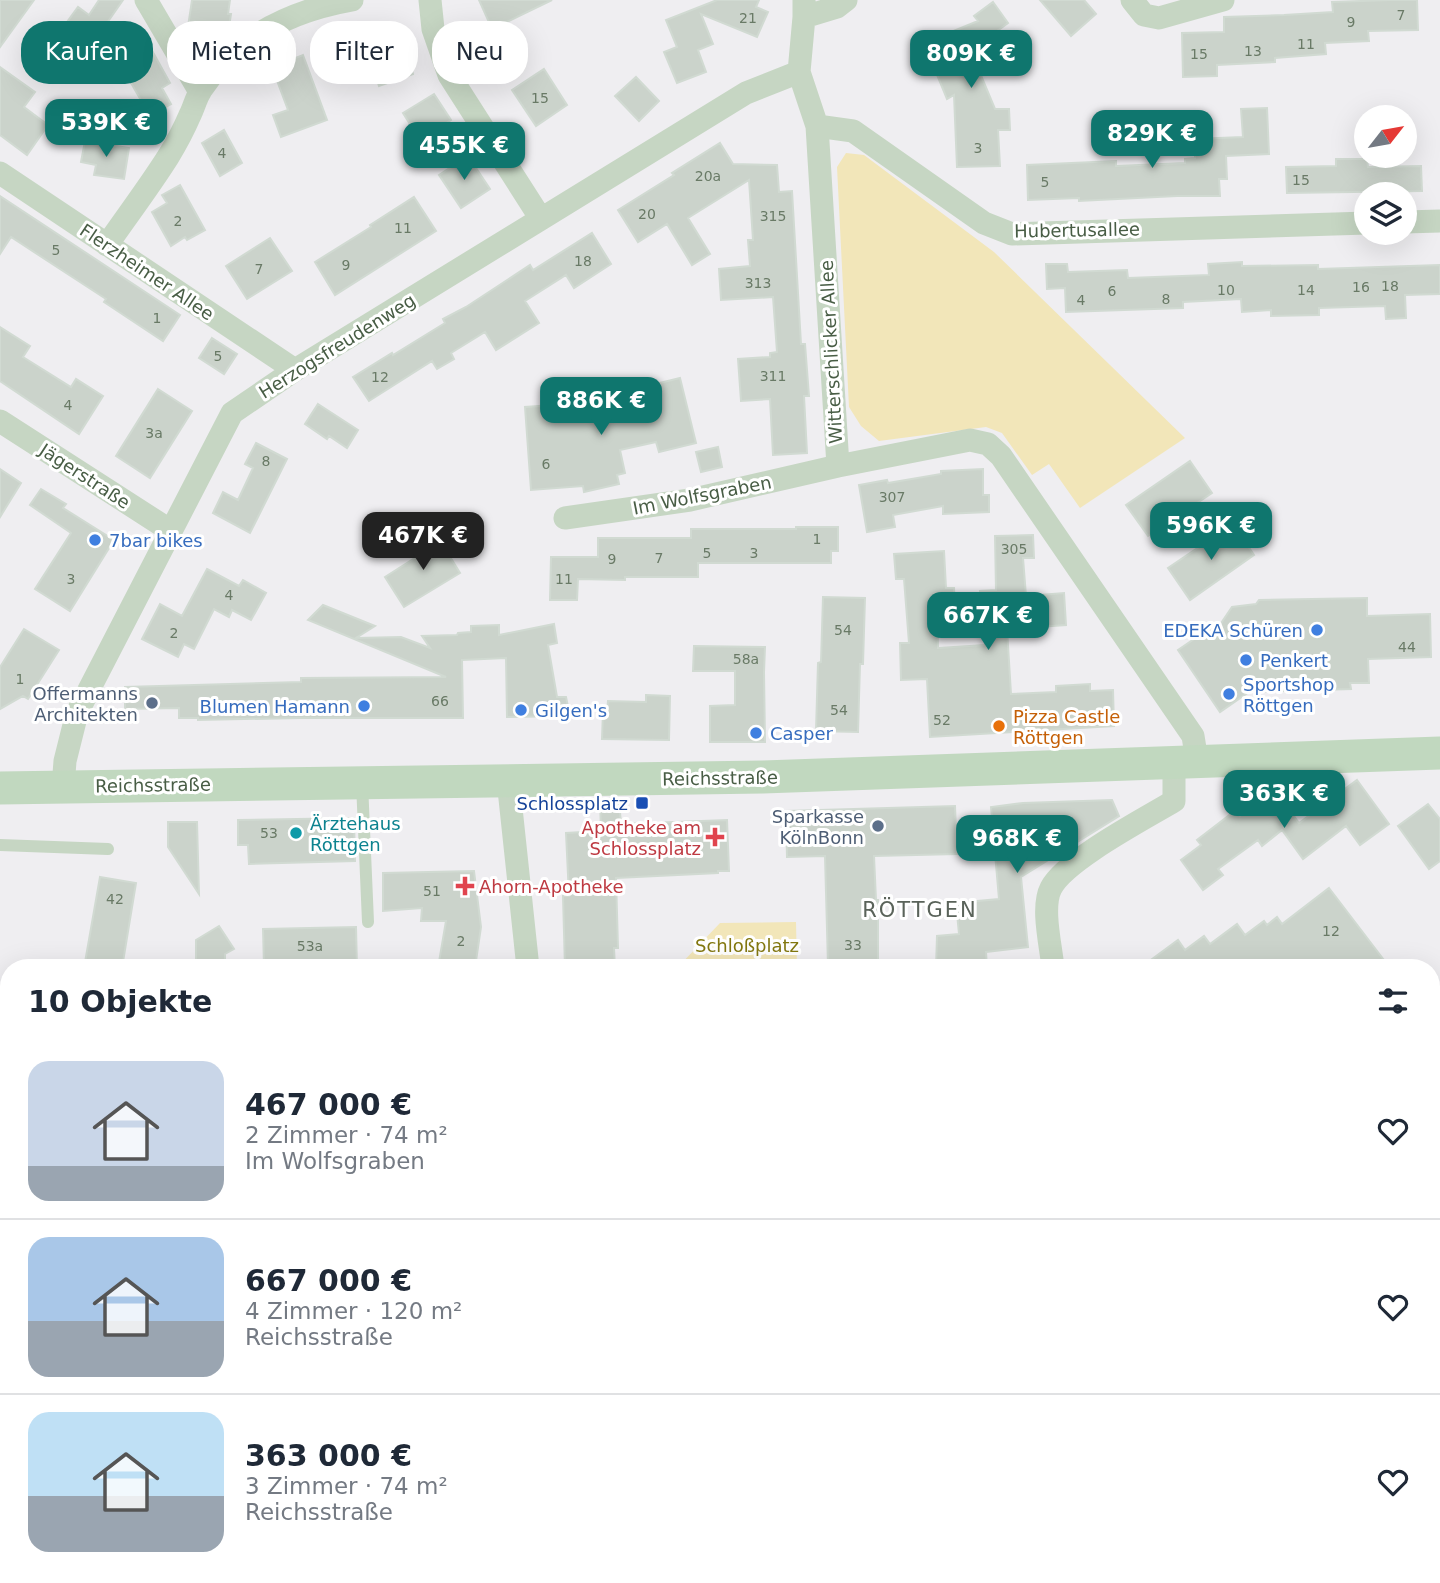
<!DOCTYPE html>
<html lang="de">
<meta charset="utf-8">
<style>
body{margin:0;font-family:"DejaVu Sans",sans-serif;background:#f6f6f7;color:#1f2937;height:100vh;display:flex;flex-direction:column;font-size:26px;white-space:nowrap}
*{box-sizing:border-box;margin:0}
p{font-size:23px;color:#747a83}
.icon{flex:none;width:38px;height:38px;fill:none;stroke:currentColor;stroke-width:2;stroke-linecap:round;stroke-linejoin:round}
.map{position:relative;flex:1;overflow:hidden}
.side{position:absolute;left:0px;top:959px;width:1440px;height:625px;display:flex;flex-direction:column;background:#fff;border-radius:28px 28px 0 0;box-shadow:0 7px 28px #0002}
.side>*{flex:none}
.hud{position:absolute;left:21px;top:21px;width:700px;height:63px;display:flex;gap:14px}
.needle{width:46px;rotate:59deg}
.buttons{position:absolute;left:1354px;top:105px;display:grid;gap:14px}
.buttons a{display:grid;place-items:center;width:63px;height:63px;border-radius:50%;background:#fff;box-shadow:0 7px 28px #0002;font-size:35px}
.price{position:absolute;translate:-50% -60px;padding:0 16px;border-radius:14px;background:#0f766e;color:#fff;font-size:23px;line-height:46px;filter:drop-shadow(0 2px 4px #0008)}
.price::after{content:'';position:absolute;left:50%;top:42px;width:21px;height:16px;margin-left:-10px;background:inherit;clip-path:polygon(0 0,100% 0,50% 100%)}
.price.selected{background:#222;color:#fff}
ul{padding:0;list-style:none}
li{display:flex;align-items:center;gap:21px;height:175px;padding:0 28px}
li+li{border-top:2px solid #e0e1e3}
li span{display:grid;place-items:center;flex:none;width:196px;height:140px;border-radius:21px;color:#555}
li>.icon{margin-inline-start:auto}
span .icon{width:84px;height:84px;fill:#fffc;stroke-width:1}
li b{font-size:30px}
h2{display:flex;justify-content:space-between;align-items:center;height:84px;padding:0 28px;font-size:30px}
.tag{padding:0 24px;border-radius:28px;background:#fff;box-shadow:0 7px 28px #0002;font-size:24px;line-height:63px}
.tag.selected{background:#0f766e;color:#fff}
.map>svg:first-child{display:block}
</style>
<div class="map">
<svg width="1440" height="1583" viewBox="0 0 1440 1583">
<rect width="100%" height="100%" fill="#efeef1"/>
<path fill="#f2e6b9" d="M846 153 864 155 994 252 1185 438 1080 508 1049 464 1032 475 1002 433 986 427 879 441 861 426 849 407 837 167Z
M796 922 797 968H677L720 923Z
M17 1575H359L374 1583H9Z"/>
<path fill="#cbd3cb" stroke="#d1dad2" stroke-width="2" d="M0 0H34L0 47Z
M99 0H123L100 33 133 57 150 47 170 83 162 88 171 104 150 116 108 43 93 63 70 46 73 43 59 33 78 7 89 15Z
M192 0H230L228 14H231L228 33 188 27Z
M479 0H552L492 29Z
M717 0H759L756 7 768 12 757 37 701 14 713 44 698 50 706 72 677 83 664 52 677 47 666 20Z
M1040 0H1084L1096 14 1071 36Z
M1390 0H1417L1418 30 1368 31 1369 41 1325 43 1326 54 1275 58V62L1217 65V76L1183 77 1182 33 1224 32V17L1284 15 1333 12 1332 2Z
M993 2 1008 23 974 48 981 65 977 66 995 109H1009L1010 130H998L1000 166 957 167 954 95 947 99 924 43 978 21 974 16Z
M407 38 415 61 410 62 413 74 379 86 368 51Z
M303 55 327 120 281 137 273 115 288 110 272 67Z
M0 67 35 92 24 107 48 125 27 155 0 135Z
M544 69 567 105 536 126 512 90Z
M636 77 659 101 639 121 615 96Z
M434 94 451 120 420 140 403 113Z
M1267 108 1269 154 1226 156 1227 179H1219L1220 196H1177L1079 201V198L1028 200 1027 165 1116 161V166L1185 163V159L1195 158V139L1243 137 1241 109Z
M224 130 242 163 220 176 202 143Z
M85 141 129 148 124 179 94 175 96 165 81 162Z
M720 143 733 164 777 165 779 192 792 191 801 344H805L809 396H804L807 453 773 455 770 399 741 401 738 359 770 357V353L777 352 773 297 721 300 719 269 750 266 748 240H753L749 180 688 218 710 254 692 265 667 224 638 242 618 210 674 175 672 173Z
M468 156 490 189 461 208 439 175Z
M1336 159H1367L1368 167 1421 166 1422 191 1287 193 1286 167 1336 166Z
M180 185 205 230 187 240 185 237 171 246 152 212 167 203 162 195Z
M0 196 180 315 163 341 104 302 106 299 11 237 0 254Z
M414 197 436 231 335 295 315 262 371 227 370 225Z
M592 233 611 264 574 288 566 275 525 301 539 323 496 350 485 332 451 353 454 359 437 369 432 361 369 401 353 377 392 353 393 355 445 323 443 319 466 307 530 265 533 270Z
M270 238 292 271 247 299 226 266Z
M1242 262V266L1318 265V269L1440 265V294L1405 295 1406 318 1386 319 1385 306 1319 308V315L1271 316V310L1242 312 1241 299 1183 302V308L1066 312 1065 288 1047 289 1046 264H1067L1068 272 1127 270 1128 278 1209 275 1208 264Z
M0 327 30 346 23 357 71 387 76 379 103 396 79 434 0 381Z
M212 338 237 354 224 374 199 358Z
M680 378 696 443 659 452 656 442 620 450 625 473 617 475 619 484 584 492 583 486 531 490 525 407 583 403 582 399 609 394 615 420 649 412 643 387Z
M158 389 192 411 150 478 116 456Z
M318 404 358 430 347 448 329 436 327 439 305 424Z
M256 443 287 459 250 533 213 513 223 492 238 500 253 468 245 464Z
M718 447 722 467 701 472 696 452Z
M1190 461 1212 493 1148 536 1126 505Z
M0 469 21 483 0 517Z
M983 469V495H989V512L943 514V506L893 515 895 527 867 532 859 485 887 480 888 483 941 474V471Z
M41 489 66 504 63 508 114 540 70 611 35 589 71 533 30 505Z
M1233 524 1254 555 1190 600 1168 568Z
M796 527H838V551H831V563H698V577H625V580L578 579 577 600H550L551 557H598V538H691V529H796Z
M432 533 439 544 441 542 460 573 404 607 385 577 421 554 415 544Z
M1033 535 1034 558H1023L1026 596 1064 593 1066 625 1007 629 1011 694 1056 692V686L1090 684V691L1113 690 1114 726 930 737 927 679 901 680 900 643H909L904 579H896L894 554 944 551 946 588H954L955 606 948 607V609L937 610 938 648 985 645 980 591 996 590 995 536Z
M207 569 239 586 243 580 266 593 251 620 232 610 229 617 214 609 194 649 184 644 178 657 142 639 160 604 182 616Z
M823 597 865 598 863 664H860L858 732 816 731 818 663 821 662Z
M1367 598V616L1430 614 1431 657 1368 659 1369 683H1350L1351 689 1249 692 1220 712 1178 650 1206 631 1211 638 1232 607 1256 604 1259 600Z
M323 605 375 626 356 638 401 637 430 648 422 636 457 635 458 633 471 632V626L499 625V635L554 624 557 643 548 645 557 697H566L570 716 507 717 506 658 462 660 463 718H301L198 720V718H179V708L125 709V687L301 682V678L446 677 308 620Z
M24 629 59 650 28 699 23 696 0 709V667Z
M694 646 765 647 764 672 765 742H710V706L735 705V671H693Z
M646 695 670 696 669 740 602 739 603 711H607L608 701 646 702Z
M1357 780 1389 824 1360 845 1346 826 1303 859 1282 830 1262 846 1258 840 1218 869 1223 875 1203 890 1181 860 1201 845 1197 840 1236 810 1240 816 1260 801 1266 808 1280 797 1299 823Z
M619 800 621 824 727 820 729 871H718V873L616 878 618 948H614L615 968H565L563 896H569L566 833 601 831 600 801Z
M1112 800 1119 816 1021 877 1028 947 986 952 987 968H936L937 936 959 934 956 903 999 899 991 807 1023 803Z
M1428 804 1440 819V861L1429 869 1398 826Z
M955 806 957 854 874 856 876 900H878V968H839V965H828L825 856 787 857 786 811Z
M354 818 355 861 249 864 248 845H238V820Z
M168 822H197L199 894 168 847Z
M474 871 481 927 475 968H438L446 921H421L422 908 383 911V873Z
M100 877 136 883 122 968H84Z
M1329 888 1390 968H1140L1178 940 1185 950 1204 936 1210 944 1237 924 1245 935 1264 921 1267 925 1277 917 1282 924Z
M219 926 234 949 225 954V968H196V940Z
M356 927 357 968H319V965L264 966 263 929Z
M1440 1554V1583H1403L1413 1575H1432V1560Z"/>
<g fill="none" stroke-linecap="round" stroke-linejoin="round">
<path stroke="#c6d6c3" stroke-width="12" d="M362 783 368 922
M0 845 108 849
M1432 1018 1440 1030"/>
<path stroke="#c6d6c3" stroke-width="23" d="M146 0 200 92
M430 0 433 29 449 75 541 219
M804 0V17L799 72 817 126 838 466 970 440 988 444 1001 456 1193 736 1197 761
M1132 0 1144 15 1159 18 1223 0
M804 17 837 7 846 0
M817 126 853 131 984 223 1012 234 1367 223
M0 173 295 370
M1405 222 1440 221
M107 245C127 216 149 187 168 157 176 144 184 129 190 115 194 107 196 98 201 90 236 37 290 11 352 0
M0 421 171 531
M565 518 690 500 838 466
M508 780 528 968
M63 787 65 761 77 713 232 413 295 370 746 93 799 72
M1053 968C1051 946 1041 907 1051 888 1065 860 1146 818 1174 801V762
M1432 1071 1440 1066
M0 1187 9 1188
M1432 1538 1440 1535
M992 1575V1583
M1195 1575 1200 1583
M0 1576 9 1567
M1370 1583 1380 1575"/>
<path stroke="#c1d8bf" stroke-width="33" d="M0 788 763 777 1440 753"/>
</g>
<g fill="#3f7fe0" stroke="#fff" stroke-width="2.5">
<circle cx="95" cy="540" r="7"/>
<circle cx="1317" cy="630" r="7"/>
<circle cx="1246" cy="660" r="7"/>
<circle cx="1229" cy="694" r="7"/>
<circle cx="364" cy="706" r="7"/>
<circle cx="521" cy="710" r="7"/>
<circle cx="756" cy="733" r="7"/>
</g>
<g fill="#5c6f8a" stroke="#fff" stroke-width="2.5">
<circle cx="152" cy="703" r="7"/>
<circle cx="878" cy="826" r="7"/>
</g>
<circle fill="#e8710a" stroke="#fff" stroke-width="2.5" cx="999" cy="726" r="7"/>
<rect fill="#1a4fb4" stroke="#fff" stroke-width="2.5" x="635" y="796" width="14" height="14" rx="3.5"/>
<circle fill="#0f9aa8" stroke="#fff" stroke-width="2.5" cx="296" cy="833" r="7"/>
<g fill="#e0444e" stroke="#fff" stroke-width="2.5">
<path d="M711.5 826.5h7v7h7v7h-7v7h-7v-7h-7v-7h7z"/>
<path d="M461.5 875.5h7v7h7v7h-7v7h-7v-7h-7v-7h7z"/>
</g>
<g text-anchor="middle" dominant-baseline="central" stroke-width="6" stroke-linejoin="round" paint-order="stroke">
<g font-size="14" fill="#697a66">
<text x="1401" y="15">7</text>
<text x="748" y="18">21</text>
<text x="1351" y="22">9</text>
<text x="1306" y="44">11</text>
<text x="1253" y="51">13</text>
<text x="1199" y="54">15</text>
<text x="540" y="98">15</text>
<text x="978" y="148">3</text>
<text x="222" y="153">4</text>
<text x="708" y="176">20a</text>
<text x="1301" y="180">15</text>
<text x="1045" y="182">5</text>
<text x="647" y="214">20</text>
<text x="773" y="216">315</text>
<text x="178" y="221">2</text>
<text x="403" y="228">11</text>
<text x="56" y="250">5</text>
<text x="583" y="261">18</text>
<text x="346" y="265">9</text>
<text x="259" y="269">7</text>
<text x="758" y="283">313</text>
<text x="1390" y="286">18</text>
<text x="1361" y="287">16</text>
<text x="1226" y="290">10</text>
<text x="1306" y="290">14</text>
<text x="1112" y="291">6</text>
<text x="1166" y="299">8</text>
<text x="1081" y="300">4</text>
<text x="157" y="318">1</text>
<text x="218" y="356">5</text>
<text x="773" y="376">311</text>
<text x="380" y="377">12</text>
<text x="68" y="405">4</text>
<text x="154" y="433">3a</text>
<text x="266" y="461">8</text>
<text x="546" y="464">6</text>
<text x="892" y="497">307</text>
<text x="817" y="539">1</text>
<text x="1014" y="549">305</text>
<text x="707" y="553">5</text>
<text x="754" y="553">3</text>
<text x="659" y="558">7</text>
<text x="612" y="559">9</text>
<text x="71" y="579">3</text>
<text x="564" y="579">11</text>
<text x="229" y="595">4</text>
<text x="843" y="630">54</text>
<text x="174" y="633">2</text>
<text x="1407" y="647">44</text>
<text x="746" y="659">58a</text>
<text x="20" y="679">1</text>
<text x="440" y="701">66</text>
<text x="839" y="710">54</text>
<text x="942" y="720">52</text>
<text x="269" y="833">53</text>
<text x="432" y="891">51</text>
<text x="115" y="899">42</text>
<text x="1331" y="931">12</text>
<text x="461" y="941">2</text>
<text x="853" y="945">33</text>
<text x="310" y="946">53a</text>
</g>
<g font-size="18" fill="#485d45" stroke="#fff">
<text transform="translate(1077 230) rotate(-1)">Hubertusallee</text>
<text transform="translate(147 272) rotate(34)">Flerzheimer Allee</text>
<text transform="translate(337 346) rotate(-32)">Herzogsfreudenweg</text>
<text transform="translate(831 352) rotate(-93)">Witterschlicker Allee</text>
<text transform="translate(85 476) rotate(33)">Jägerstraße</text>
<text transform="translate(702 495) rotate(-11)">Im Wolfsgraben</text>
<text transform="translate(720 778) rotate(-1)">Reichsstraße</text>
<text transform="translate(153 785) rotate(-1)">Reichsstraße</text>
</g>
<g font-size="18" fill="#366cbe" stroke="#fff" text-anchor="start">
<text x="109" y="540">7bar bikes</text>
<text x="1303" y="630" text-anchor="end">EDEKA Schüren</text>
<text x="1260" y="660">Penkert</text>
<text x="1243" y="684">Sportshop<tspan x="1243" dy="21">Röttgen</tspan></text>
<text x="350" y="706" text-anchor="end">Blumen Hamann</text>
<text x="535" y="710">Gilgen's</text>
<text x="770" y="733">Casper</text>
</g>
<g font-size="18" fill="#4e5e75" stroke="#fff" text-anchor="end">
<text x="138" y="693">Offermanns<tspan x="138" dy="21">Architekten</tspan></text>
<text x="864" y="816">Sparkasse<tspan x="864" dy="21">KölnBonn</tspan></text>
</g>
<g font-size="18" fill="#c56008" stroke="#fff" text-anchor="start">
<text x="1013" y="716">Pizza Castle<tspan x="1013" dy="21">Röttgen</tspan></text>
</g>
<g font-size="18" fill="#164399" stroke="#fff" text-anchor="end">
<text x="628" y="803">Schlossplatz</text>
</g>
<g font-size="18" fill="#0d838f" stroke="#fff" text-anchor="start">
<text x="310" y="823">Ärztehaus<tspan x="310" dy="21">Röttgen</tspan></text>
</g>
<g font-size="18" fill="#be3a42" stroke="#fff" text-anchor="end">
<text x="701" y="827">Apotheke am<tspan x="701" dy="21">Schlossplatz</tspan></text>
<text x="479" y="886" text-anchor="start">Ahorn-Apotheke</text>
</g>
<g font-size="18" fill="#837810" stroke="#fff">
<text x="747" y="945">Schloßplatz</text>
</g>
<g font-size="21" letter-spacing="2" fill="#5a635a" stroke="#fff">
<text x="920" y="910">RÖTTGEN</text>
</g>
</g>
</svg>
<div class="buttons">
<a><svg class="needle" viewBox="-14 -14 28 28"><path d="M0-13l5 13h-10z" fill="#e53935"/><path d="M0 13l5-13h-10z" fill="#747a83"/></svg></a>
<a><svg class="icon" aria-label="layers" viewBox="0 0 24 24"><path d="M12 4l9 5-9 5-9-5zM3 14l9 5 9-5"/></svg></a>
</div>
<b class="price" style="left:971px;top:90px">809K €</b>
<b class="price" style="left:106px;top:159px">539K €</b>
<b class="price" style="left:1152px;top:170px">829K €</b>
<b class="price" style="left:464px;top:182px">455K €</b>
<b class="price" style="left:601px;top:437px">886K €</b>
<b class="price" style="left:1211px;top:562px">596K €</b>
<b class="price selected" style="left:423px;top:572px">467K €</b>
<b class="price" style="left:988px;top:652px">667K €</b>
<b class="price" style="left:1284px;top:830px">363K €</b>
<b class="price" style="left:1017px;top:875px">968K €</b>
<div class="hud">
<a class="tag selected">Kaufen</a>
<a class="tag">Mieten</a>
<a class="tag">Filter</a>
<a class="tag">Neu</a>
</div>
<section class="side">
<h2>10 Objekte<svg class="icon" aria-label="filters" viewBox="0 0 24 24"><path d="M4 7h16M4 17h16"/><circle cx="9" cy="7" r="2"/><circle cx="15" cy="17" r="2"/></svg></h2>
<ul>
<li><span style="background:linear-gradient(#c9d6e8 75%,#9aa5b1 0)"><svg class="icon" aria-label="home" viewBox="0 0 24 24"><path d="M3 11l9-7 9 7M6 9v11h12V9"/></svg></span><div><b>467 000 €</b><p>2 Zimmer · 74 m²</p><p>Im Wolfsgraben</p></div><svg class="icon" aria-label="heart" viewBox="0 0 24 24"><path d="M12 20l-8-8c-3-5 5-10 8-4 3-6 11-1 8 4z"/></svg></li>
<li><span style="background:linear-gradient(#a9c7e8 60%,#9aa5b1 0)"><svg class="icon" aria-label="home" viewBox="0 0 24 24"><path d="M3 11l9-7 9 7M6 9v11h12V9"/></svg></span><div><b>667 000 €</b><p>4 Zimmer · 120 m²</p><p>Reichsstraße</p></div><svg class="icon" aria-label="heart" viewBox="0 0 24 24"><path d="M12 20l-8-8c-3-5 5-10 8-4 3-6 11-1 8 4z"/></svg></li>
<li><span style="background:linear-gradient(#bfe0f5 60%,#9aa5b1 0)"><svg class="icon" aria-label="home" viewBox="0 0 24 24"><path d="M3 11l9-7 9 7M6 9v11h12V9"/></svg></span><div><b>363 000 €</b><p>3 Zimmer · 74 m²</p><p>Reichsstraße</p></div><svg class="icon" aria-label="heart" viewBox="0 0 24 24"><path d="M12 20l-8-8c-3-5 5-10 8-4 3-6 11-1 8 4z"/></svg></li>
</ul>
</section>
</div>
